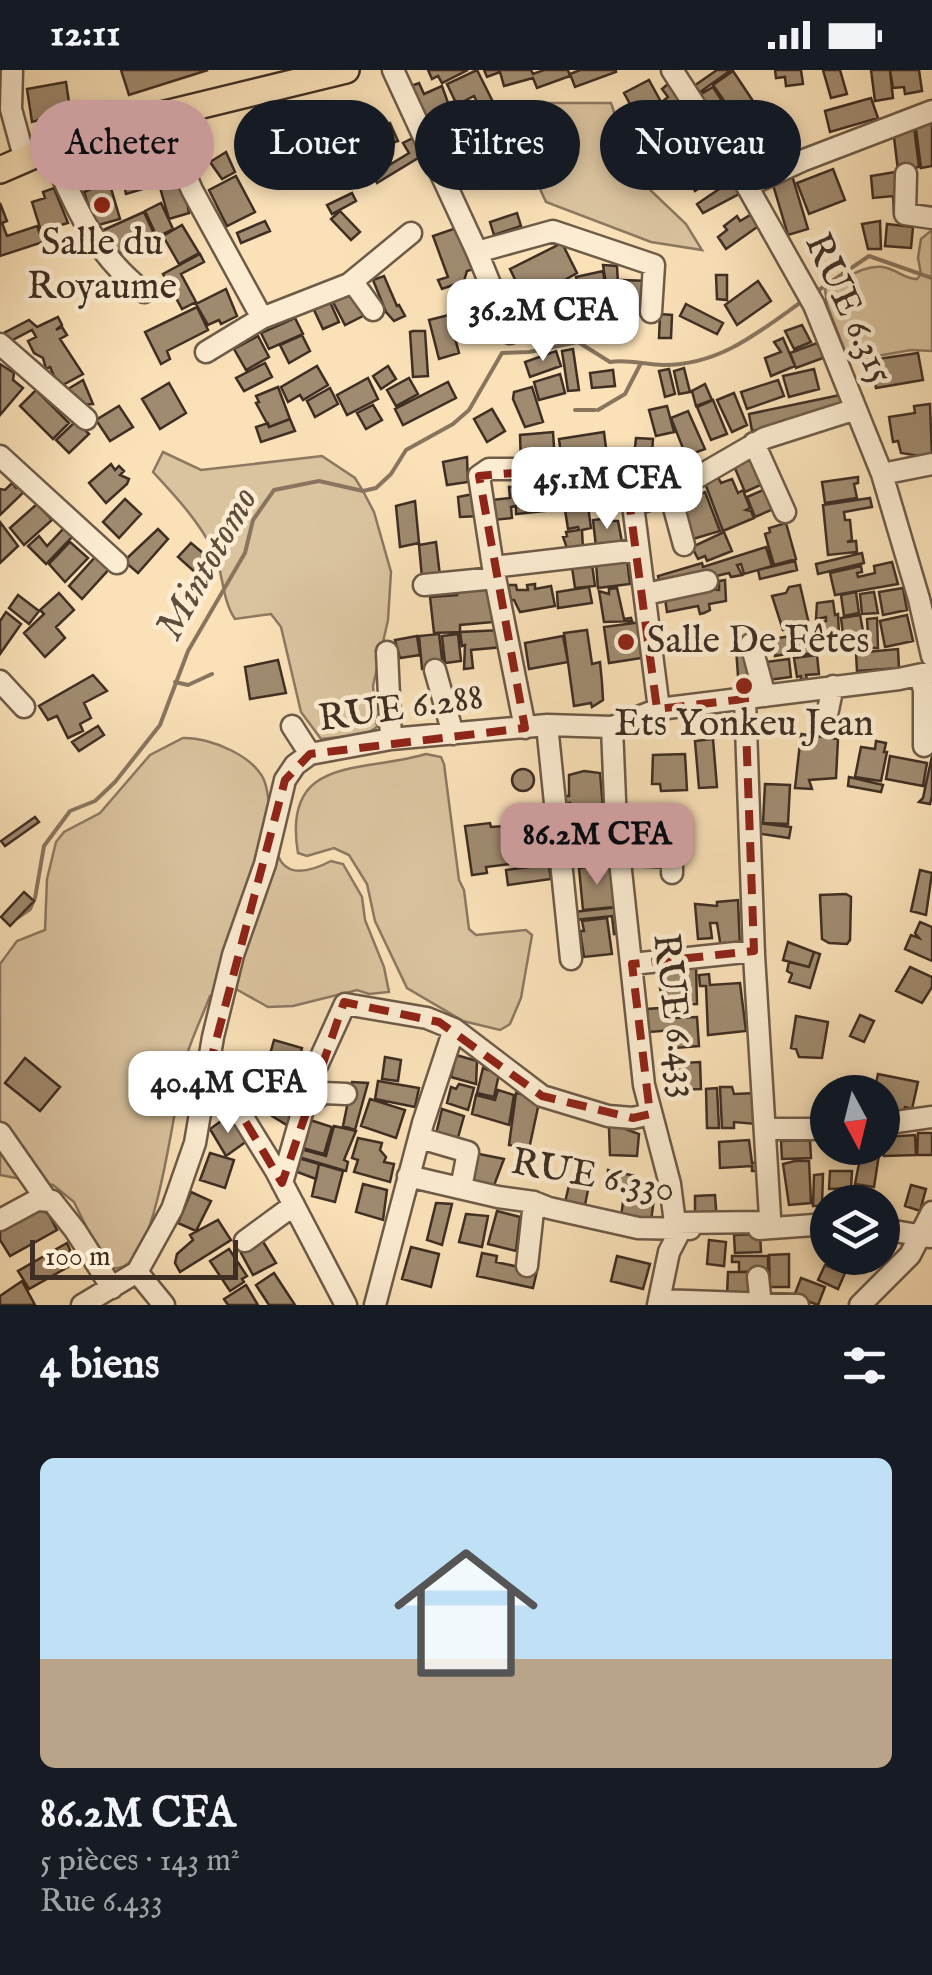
<!DOCTYPE html>
<html lang="fr">
<meta charset="utf-8">
<style>
body{margin:0;font-family:"IM FELL English",serif;background:#20242c;color:#f1f3f6;height:100vh;display:flex;flex-direction:column;font-size:38px;white-space:nowrap}
*{box-sizing:border-box;margin:0}
p{font-size:32px;color:#9ea1a6}
.icon{flex:none;width:55px;height:55px;fill:none;stroke:currentColor;stroke-width:2;stroke-linecap:round;stroke-linejoin:round}
.map{position:relative;height:1235px;overflow:hidden}
.details{display:flex;flex-direction:column;background:#171b24;flex:1}
.details>*{flex:none}
.banner{position:absolute;left:30px;top:30px;width:872px;height:90px;display:flex;gap:20px}
.needle{width:65px;rotate:173deg}
.controls{position:absolute;left:810px;top:1005px;display:grid;gap:20px}
.controls a{display:grid;place-items:center;width:90px;height:90px;border-radius:50%;background:#171b24;box-shadow:0 5px 15px #0003;font-size:50px}
.scale{position:absolute;left:30px;bottom:25px;width:208px;box-sizing:border-box;padding-left:10px;border:5px solid #3f2e23;border-top:0;font-size:28px;line-height:35px;white-space:nowrap;color:#3f2e23;-webkit-text-stroke:8px #fcecd1;paint-order:stroke}
.price{position:absolute;translate:-50% -85px;padding:0 22px;border-radius:20px;background:#fff;color:#222;font-size:32px;line-height:65px;filter:drop-shadow(0 2px 5px #0008)}
.price::after{content:'';position:absolute;left:50%;top:60px;width:30px;height:22px;margin-left:-15px;background:inherit;clip-path:polygon(0 0,100% 0,50% 100%)}
.price.selected{background:#c59692;color:#111}
ul{padding:0;list-style:none}
li{display:grid;align-content:center;gap:20px;height:530px;padding:0 40px}
li span{display:grid;place-items:center;height:310px;border-radius:15px;color:#555}
li>.icon{margin-inline-start:auto}
span .icon{width:180px;height:180px;fill:#fffc;stroke-width:1}
li b{font-size:42px}
h2{display:flex;justify-content:space-between;align-items:center;height:120px;padding:0 40px;font-size:42px}
.pill{padding:0 35px;border-radius:45px;background:#171b24;box-shadow:0 5px 15px #0003;font-size:35px;line-height:90px}
.pill.selected{background:#c59692;color:#111}
.status{display:flex;justify-content:space-between;align-items:center;height:70px;padding:0 50px;background:#171b24;direction:ltr}
.status svg{height:28px;fill:currentColor}
.map>svg:first-child{display:block}
</style>
<div class="status"><b>12:11</b><svg viewBox="0 0 49 12"><path d="M0 12V9h3v3zM5 12V6h3v6zM10 12V3h3v9zM15 12V0h3v12zM26 1h20v11H26zM47 4h2v5h-2z"/></svg></div>
<div class="map">
<svg width="932" height="1235" viewBox="0 0 932 1235">
<rect width="100%" height="100%" fill="#fae1b8"/>
<filter id="stains"><feTurbulence type="fractalNoise" baseFrequency=".002" numOctaves="4"/><feColorMatrix values="0 0 0 0 .2 0 0 0 0 .09 0 0 0 0 .02 0 0 0 .5 -.17"/></filter>
<radialGradient id="worn" r=".72"><stop offset=".6" stop-color="#630" stop-opacity="0"/><stop offset="1" stop-color="#630" stop-opacity=".3"/></radialGradient>
<path fill="#dac39f" stroke="#8c7861" stroke-width="2.5" d="M501 33H611L628 82 646 116 686 154 702 180 651 172 546 132Z
M932 160V281L911 280 849 291 827 235 825 219C843 211 865 192 887 198 898 201 906 209 917 209L921 204 918 188 921 169Z
M163 382 201 400 322 386 355 408 363 421 374 442 391 502 388 550 373 616 377 657 366 664 321 669 301 642 281 557 271 544 235 549C221 528 224 502 213 480 198 450 175 426 153 402Z
M183 668C210 667 259 687 266 716 276 756 262 827 331 791L343 794 362 827 365 850 384 897 389 922 369 924 357 920 293 936 268 937 234 918 210 926C201 950 188 975 183 999 174 1038 158 1172 129 1193 122 1199 115 1198 107 1199L74 1132 53 1115 0 1105V894L17 871 45 860 47 809 56 772 64 762 100 743 150 685Z
M426 684 441 687 444 694 459 810 464 820 469 859 476 865 526 860 532 865 521 928 510 954 500 960 463 951 407 918 375 851 367 814 349 785 334 778 307 786 298 783C281 684 364 703 426 684Z"/>
<g fill="none" stroke-linecap="round" stroke-linejoin="round">
<path stroke="#89755e" stroke-width="4" d="M816 222 869 186 932 208
M575 340H595
M598 340 625 324 641 293
M175 612 188 615 212 604
M17 848 30 839 35 828 44 776 70 741 95 731 115 712 160 655 188 581 245 483 253 450 274 420 319 411 363 421 376 418 391 404 406 380 453 354 469 340 502 283 529 282 578 272 610 292C629 289 645 295 664 295 721 295 760 261 804 230"/>
</g>
<path fill="#a08b70" stroke="#3f2e23" stroke-width="2.5" d="M121 0H208L129 25Z
M428 0H468L442 13 438 6 432 9Z
M477 0 493 32 480 38 474 26 457 35 447 14Z
M484 0H531L533 4 544 0H568L570 6 537 18 533 8 504 16 500 2 487 7Z
M580 0H616V2L575 17 570 4Z
M717 0H731L696 25 691 18Z
M775 0H801L803 14 786 16 785 7 776 8Z
M823 0H840L847 24 831 28Z
M871 0H890L893 28 875 31Z
M890 0H919L922 21 905 24 904 17 893 18Z
M733 1 753 31 734 45 713 15Z
M649 10 666 41 641 54 624 23Z
M66 12 71 46 53 49V46L32 52 27 19Z
M419 13 424 24 442 16 451 41 428 51 411 16Z
M669 13 684 35 671 43 663 31 668 27 662 19Z
M713 17 731 45 715 56 696 27Z
M871 28 878 48 830 62 825 41Z
M686 39 692 48 659 66 662 71 654 75 643 55Z
M455 42 464 64 439 73 431 52Z
M377 45 382 57 390 53 398 71 387 75 389 79 341 97 335 82 368 69 361 51Z
M498 45 504 62 486 72 485 69 475 73 468 57Z
M751 46 756 55 752 57 758 66 762 63 767 74 743 89 726 61Z
M932 50V96L921 98 915 52Z
M690 52 701 70 674 86 663 67Z
M914 57 919 97 898 100 893 59Z
M158 58 162 75 133 80 135 90 169 85 173 110 126 124 114 66Z
M275 63 282 89 260 94 253 69Z
M413 68 423 85 377 113 373 105 409 83 403 73Z
M332 74 339 100 309 109 302 83Z
M701 77 720 104 695 121 676 94Z
M226 82 235 102 222 109 210 92Z
M96 92 102 109 89 114 83 97Z
M833 99 845 130 809 144 797 113Z
M791 102 808 159 788 165 771 108Z
M895 102H902L904 142 894 143 893 126 873 128 871 106Z
M236 106 255 142 227 156 209 120Z
M183 109 189 143 169 149 159 114Z
M731 111 739 124 703 143 697 134Z
M99 112 100 117 110 115 120 149 95 156 84 122 91 119 90 115Z
M54 118 68 153 41 161 32 132 45 128 43 122Z
M352 123 356 131 332 144 327 135Z
M0 133 7 151 2 153 7 166 37 156 43 172 0 186Z
M161 133 173 159 157 167 145 141Z
M340 141 360 162 351 170 331 149Z
M144 142 156 168 110 188 99 162Z
M517 143 521 156 494 165 490 152Z
M752 144 760 155 726 179 718 167 727 160 724 156 737 146 740 151Z
M265 151 270 161 241 173 237 163Z
M880 151 881 179H868L862 154Z
M887 154 913 157 911 178 885 176Z
M182 155 199 183 179 194 163 166Z
M459 157 474 199 467 201 464 211 442 219 438 210 448 207 433 166Z
M562 173 577 203 526 232 510 199Z
M200 184 204 192 181 204 196 232 182 239 163 204Z
M603 195 617 196 618 214 606 215Z
M603 201 607 225 581 230 576 207Z
M716 205H727V230L717 229Z
M384 206 397 236 399 235 405 246 394 251 386 242 373 210Z
M620 210 651 211 649 237 619 236Z
M758 211 771 231 737 255 725 235Z
M226 219 237 246 221 254 219 250 208 255 196 234Z
M353 221 365 245 345 255 333 232Z
M475 230 481 242 485 241 493 259 474 267 460 237Z
M330 232 339 252 323 259 314 240Z
M686 234 723 253 717 264 680 246Z
M197 237 208 260 167 281 170 289 161 294 145 262Z
M660 244 672 245 671 268H659Z
M449 245 459 283 439 289 429 250Z
M58 247 62 255 56 260 62 257 67 265 60 269 83 304 59 317 50 297 46 299 43 288 34 283 28 271 36 267 32 260 1 276 0 265 29 250 37 257Z
M295 248 303 264 269 279 261 263Z
M802 255 811 272 794 279 785 261Z
M413 261H425L428 306 413 307 410 262Z
M302 265 310 281 289 293 280 275Z
M258 266 269 287 246 300 234 279Z
M783 268 795 296 771 306 765 288 781 282 774 272Z
M817 273 819 277 824 275 827 283 822 285 823 288 796 298 790 283Z
M573 279 579 320 568 321 562 281Z
M556 281 561 296 530 307 525 292Z
M918 283 923 310 876 318 871 290Z
M265 293 272 307 244 321 236 308Z
M0 294 14 303 13 310 23 318 0 345Z
M317 296 328 315 303 330 300 325 288 332 281 317Z
M388 296 396 309 381 319 373 306Z
M684 298 690 322 679 324 674 301Z
M669 299 675 324 665 327 659 301Z
M814 299 819 319 789 327 783 306Z
M613 300 615 316 592 318 590 303Z
M560 304 565 323 539 330 534 312Z
M368 308 378 329 347 345 337 325Z
M409 308 418 324 396 336 387 320Z
M83 310 93 334 66 335 58 325Z
M778 310 784 326 747 339 741 322Z
M448 312 456 328 403 355 395 339Z
M169 313 186 343 160 359 142 329Z
M705 314 712 330 696 336 692 321Z
M278 317 290 349 269 357 256 333 259 332 256 326Z
M532 317 543 352 525 357 513 329 514 322Z
M330 318 338 334 315 347 307 331Z
M36 320 69 353 53 369 20 336Z
M734 323 747 355 732 362 717 330Z
M840 325 843 344 752 361 749 344Z
M713 330 727 364 711 370 697 337Z
M930 334 932 388 901 383 898 371 893 372 889 347 915 343 914 336Z
M373 335 382 350 366 359 357 343Z
M119 336 133 357 110 371 96 350Z
M667 336 674 362 656 366 649 340Z
M492 339 505 361 487 372 474 349Z
M688 341 705 379 686 386 671 348Z
M290 349 295 361 261 372 256 357 268 353 269 357Z
M76 351 89 364 69 383 56 370Z
M553 362 555 392 521 394 520 365Z
M604 362 607 386 562 393 559 369Z
M636 368 653 369 651 396 633 395Z
M681 380 683 397 657 400 655 383Z
M467 387 468 412 447 415 443 392Z
M755 387 765 413 745 422 734 396Z
M111 394 115 400 119 396 124 401 120 405 129 409 127 414 106 433 89 413Z
M679 400 681 414 655 418 653 403Z
M580 402 585 435 562 439 560 432 556 433 553 415 557 414 556 406Z
M542 406 545 441 516 444V436L511 437 512 448 493 450 491 430 510 428 509 417H514V408Z
M718 407 721 413 732 409 738 423 743 420 750 438 746 440 751 441 754 448 723 461 703 408Z
M858 407V413L854 414 857 428 825 433 822 412Z
M12 413 16 418 20 414 27 419 0 445V419L5 420Z
M770 417 778 437 755 447 747 427Z
M705 422 720 461 693 469 679 432Z
M478 423 480 446 460 447 458 427Z
M870 428 872 437 844 442 845 450H850L852 470 847 472 856 471 857 482 828 485 823 435Z
M125 429 141 444 119 468 103 452Z
M415 431 419 473 400 477 396 436Z
M37 434 52 450 24 475 10 458Z
M588 436 591 458 582 460 583 479 568 481 563 467 567 466 566 462 579 460 578 457 568 459 565 440Z
M609 448 610 451H618L622 472 596 477 593 450Z
M0 452 18 476 0 493Z
M786 453 796 489 774 495 765 464 770 462 769 458Z
M65 457 74 465 46 494 28 476 39 466 47 476Z
M158 459 168 469 138 503 124 491Z
M724 462 732 481 707 491 705 486 698 489 692 477Z
M70 472 88 488 65 512 49 494Z
M436 472 440 506 422 508 419 475Z
M191 473 210 489 197 504 178 487Z
M766 477 772 496 744 504 741 494 737 495 742 505 731 507 729 503 661 519 658 506 702 493 703 497Z
M862 483 864 493 818 504 816 494Z
M97 485 111 497 82 529 69 516Z
M627 489 630 514 598 518 596 493Z
M795 491 797 500 760 509 758 500Z
M892 492 898 514 835 525 830 503 861 496 862 502 857 503 858 507 875 503 874 496Z
M592 494 595 516 575 518 572 497Z
M725 510 726 531 709 534 710 540 704 543 700 544 698 536 667 542 665 529 693 521 706 522V519L719 520V511Z
M535 514V519L551 516 555 536 520 542 514 530H511L508 515H516L517 520H528L527 515Z
M800 515 809 554 783 560 772 526 786 523 789 517Z
M589 517 592 533 558 538 557 522Z
M617 518 624 549 631 548 632 551 604 552 599 521 609 524V519Z
M903 518 907 540 883 545 879 522Z
M488 519 494 552 460 555V562L434 563 430 527 457 525V520Z
M856 522 859 543 844 546 841 525Z
M874 522 878 543 862 544 860 524Z
M59 523 74 540 56 557 65 568 45 587 24 563 44 544 40 540Z
M18 525 39 541 29 554 9 538Z
M833 531 835 545 838 544 839 565 822 568 817 553 826 551V547L816 549 817 533Z
M6 542 21 554 0 584V551Z
M860 545 866 577 845 580 841 548Z
M907 545 913 571 885 577 880 551Z
M877 548 878 578H869L867 549Z
M642 552 648 587 609 593 604 557Z
M502 560 503 577 471 580 473 598 464 599 465 575 462 576 460 562Z
M587 560 592 594 600 592 602 613 603 630 592 637 591 633 574 636 564 563Z
M814 562 817 582 802 585 798 565Z
M439 564 443 597 422 599 419 566Z
M458 564 461 591 445 593 442 566Z
M797 565 799 582 775 586 778 568Z
M417 566 420 585 400 588 395 570Z
M563 566 568 592 529 599 525 573Z
M748 577 751 619 739 620 736 578Z
M898 579 899 598 857 601 856 583Z
M817 585 819 604 806 605 807 609 801 610V606L797 607 794 588Z
M789 589 791 607 768 610 766 592Z
M278 590 286 623 250 629 245 597Z
M93 605 107 621 84 633 91 648 80 654 83 661 68 668 57 646 48 650 39 636Z
M98 656 104 665 79 681 72 672Z
M801 664 838 669 836 708 809 710 812 719 795 718Z
M713 669 717 717 699 718 695 671Z
M876 671 886 673 884 682H887L881 711 855 707 861 677 875 679Z
M685 684 687 720 661 721 660 714H652L653 685Z
M890 686 927 693 923 716 886 709Z
M932 686V726L930 734 919 732 923 728Z
M512 710a11 11 0 1 1 22 0a11 11 0 1 1-22 0Z
M584 701 600 703 604 751 572 754 570 733 562 734 561 726H569V705Z
M849 707 883 715 881 722 848 716Z
M765 714 790 715 788 754 763 753Z
M35 747 39 752 5 776 1 771Z
M545 751 548 783 536 784 532 752Z
M490 753 491 757 505 756 507 766 514 765 517 793 486 797 487 803 472 805 465 756Z
M757 753 791 757 789 768 756 763Z
M547 784 551 809 508 815 506 800 537 796 536 786Z
M610 795 615 837 583 840 579 798Z
M920 800 932 803 926 845 911 841Z
M24 822 34 831 10 856 1 847Z
M846 824 851 827 850 870 847 874 829 873 822 869 820 825Z
M738 830 740 877 725 873 726 877 721 878 717 853H710L712 868 698 869 695 834 717 836V832Z
M619 837 622 863 614 864 612 846 574 850 573 842Z
M607 848 612 884 584 887 580 861H584L582 851Z
M920 852 932 857V891L905 879 911 865 919 868 915 863Z
M788 872 814 882 809 897 783 890Z
M814 882 820 884 810 918 789 912 792 904 787 901 789 892 809 897Z
M696 895 697 934 663 935 658 906H662L661 897Z
M910 897 932 907V917L922 933 896 921Z
M709 904 710 915 740 913 746 961 708 965 706 916H700L699 905Z
M673 937 674 948 697 947 699 976 675 978 674 960 649 962 647 939Z
M860 945 874 951 864 972 850 966Z
M796 946 828 952 822 988 799 987 796 979 791 978Z
M274 970 302 978 294 1007 266 999Z
M456 985 477 991 476 1014 451 1007Z
M385 987 401 990 398 1011 382 1009Z
M25 988 60 1017 40 1041 5 1013Z
M700 992 701 1019 668 1020 666 994Z
M483 998 499 1004 494 1027 477 1023Z
M878 1004 918 1012 912 1039 905 1037 902 1050 882 1047V1022H874Z
M378 1011 419 1018 415 1037 375 1029Z
M352 1012 368 1013 355 1060 343 1056Z
M459 1014 474 1018 468 1040 447 1033 451 1017 456 1019Z
M281 1016 302 1021 290 1057 272 1046Z
M720 1017H732L734 1024 756 1023V1054L734 1052V1058H722Z
M717 1018 719 1058H707L706 1019Z
M498 1020 514 1025 509 1055 472 1044 476 1025 495 1030Z
M516 1023 540 1028 529 1079 509 1075Z
M370 1029 405 1040 396 1068 361 1056Z
M442 1039 464 1046 457 1071 436 1064Z
M228 1046 247 1071 226 1086 210 1059Z
M307 1049 332 1057 324 1084 299 1077Z
M612 1054 639 1064 637 1086 610 1085 609 1058Z
M334 1056 356 1061 344 1090 348 1092 346 1101 295 1086 297 1078 326 1086Z
M918 1063H932V1085H917Z
M915 1065 916 1085 884 1086V1067Z
M358 1068 382 1073 380 1080 386 1087 384 1092 394 1094 390 1112 354 1102 358 1090 352 1088Z
M749 1070 752 1093 761 1092V1101H752V1096L720 1098 719 1072Z
M810 1070 811 1088 782 1089 781 1071Z
M862 1078H880L874 1117 855 1114Z
M210 1083 234 1090 225 1118 200 1110Z
M474 1083 504 1089 493 1118 467 1112Z
M295 1087 319 1094 316 1109 292 1100Z
M795 1091H809L811 1133 789 1135 783 1094Z
M319 1094 343 1101 335 1132 312 1126Z
M608 1100 635 1106 633 1117 608 1112Z
M830 1101H852L851 1118 829 1119Z
M823 1104 822 1136H813L814 1105Z
M570 1111 589 1115 583 1145 563 1141Z
M363 1114 387 1120 383 1150 356 1142Z
M911 1115 926 1119 920 1141 905 1136Z
M191 1122 211 1131 196 1161 178 1153Z
M624 1125 654 1129 650 1158 620 1154Z
M715 1125 717 1151 695 1153V1126Z
M436 1133 452 1134 442 1175 427 1170Z
M39 1140 48 1143 57 1160 10 1186 0 1170V1161Z
M497 1141 520 1147 516 1181 488 1174Z
M466 1144 488 1146 482 1177 459 1172Z
M218 1150 231 1170 180 1202 175 1193 177 1184 193 1170 190 1165Z
M760 1164 761 1182 735 1183 734 1165Z
M262 1170 276 1193 253 1205 241 1183Z
M709 1170 726 1172 724 1196 707 1194Z
M67 1173 70 1180 68 1197 29 1219 18 1201Z
M411 1177 439 1184 431 1217 402 1209Z
M229 1179 247 1206 242 1209 244 1212 230 1221 210 1191Z
M482 1183 497 1186 496 1192 537 1201 533 1218 477 1206Z
M789 1184V1217H770L769 1185Z
M617 1186 650 1194 643 1219 611 1211Z
M732 1186H768V1201L739 1202V1192H732Z
M825 1195 845 1203 838 1219 818 1210Z
M728 1202H756L753 1225H727Z
M274 1203 295 1235H269L256 1215Z
M801 1208 825 1217 818 1235 794 1226Z
M22 1211 35 1235H0V1226Z
M246 1215 258 1235H228L224 1229Z"/>
<g fill="none" stroke-linecap="round" stroke-linejoin="round">
<defs>
<path id="minor" d="M12 0 11 39 24 87
M393 0 477 182 553 161 654 195 651 242
M672 0 747 116 814 235 882 404 919 529 932 586
M159 44 192 120 262 248
M49 77C75 135 92 181 144 222
M906 104 905 144 932 148
M747 116 804 90 932 41
M477 182 510 263
M349 214 355 215 373 240
M0 274 86 349
M206 282 262 248 349 214 411 163
M754 373 785 442
M0 386 117 493
M882 404 932 394
M670 423 684 475
M493 497 638 480
M424 515 495 508
M646 524 707 511
M751 574 765 626
M387 582 391 669
M435 600 453 664
M920 606 924 620V676
M0 611 24 637
M659 639 633 435 670 423 765 368 856 339
M827 645 833 616
M547 655 571 889
M292 656 310 684
M612 657 616 754 644 1015 670 1114 675 1153 681 1159 669 1182 658 1235
M525 658 493 497 479 406 489 399H543L621 392 626 396 633 435
M620 784 668 787 672 791V803
M632 894 754 881
M203 1020 233 1036 244 1049 276 1101 346 1235
M304 1036 315 1000 345 934 427 948 454 959
M882 1054 932 1047
M765 1059H828
M0 1063 46 1129
M420 1068 468 1082 461 1118
M408 1106 498 1127 534 1132 549 1138 638 1158 690 1159
M282 1113 304 1036 324 1023 346 1024
M0 1150 37 1130 52 1131 75 1160 112 1218
M675 1153 765 1152 770 1147 754 885 745 629
M759 1159 828 1154
M882 1159 930 1167
M245 1171 294 1135
M527 1196 534 1132
M137 1202 164 1235
M758 1207 761 1235
M660 1230 798 1235
M82 1235 137 1202 172 1139 195 1073 213 967 233 885 265 794 285 710 295 695 310 684 391 669 547 655 612 657 659 639 899 609 932 602
M375 1235 423 1053 454 959 542 1026 608 1046 633 1048 650 1044
M860 1235 910 1185 932 1142"/>
<path id="major" d="M0 100 83 64 346 0"/>
</defs>
<use href="#minor" stroke="#6e5b48" stroke-width="25"/>
<use href="#major" stroke="#3f2e23" stroke-width="30"/>
<use href="#minor" stroke="#fcecd1" stroke-width="20"/>
<use href="#major" stroke="#fae1b8" stroke-width="25"/>
</g>
<path fill="none" stroke="#8f2418" stroke-width="8" stroke-dasharray="20 12" stroke-linejoin="round" d="M624 393 657 639 745 629 754 881 632 894 650 1044 633 1048 542 1026 439 952 344 932 282 1113 244 1049 203 1020 285 710 310 684 525 658 479 406Z"/>
<g fill="#8f2418" stroke="#fcecd1" stroke-width="4">
<circle cx="102" cy="135" r="10"/>
<circle cx="626" cy="572" r="10"/>
<circle cx="744" cy="616" r="10"/>
</g>
<g text-anchor="middle" dominant-baseline="central" stroke-width="9" stroke-linejoin="round" paint-order="stroke">
<g font-size="38" fill="#3f2e23" stroke="#fcecd1">
<text x="102" y="174">Salle du<tspan x="102" dy="44">Royaume</tspan></text>
<text x="646" y="572" text-anchor="start">Salle De Fêtes</text>
<text x="744" y="655">Ets Yonkeu Jean</text>
</g>
<g font-size="38" fill="#3f2e23" stroke="#fcecd1">
<text transform="translate(848 239) rotate(65)">RUE 6.315</text>
<text transform="translate(401 639) rotate(-8)">RUE 6.288</text>
<text transform="translate(674 946) rotate(83)">RUE 6.433</text>
<text transform="translate(593 1107) rotate(10)">RUE 6.330</text>
</g>
<g font-size="40" font-style="italic" fill="#5e4c3c" stroke="#fcecd1">
<text transform="translate(208 494) rotate(-61)">Mintotomo</text>
</g>
</g>
<rect width="100%" height="100%" filter="url(#stains)"/>
<rect width="100%" height="100%" fill="url(#worn)"/>
</svg>
<div class="controls">
<a><svg class="needle" viewBox="-14 -14 28 28"><path d="M0-13l5 13h-10z" fill="#e53935"/><path d="M0 13l5-13h-10z" fill="#9ea1a6"/></svg></a>
<a><svg class="icon" aria-label="layers" viewBox="0 0 24 24"><path d="M12 4l9 5-9 5-9-5zM3 14l9 5 9-5"/></svg></a>
</div>
<div class="scale">100 m</div>
<b class="price" style="left:543px;top:294px">36.2M CFA</b>
<b class="price" style="left:607px;top:462px">45.1M CFA</b>
<b class="price selected" style="left:597px;top:818px">86.2M CFA</b>
<b class="price" style="left:228px;top:1066px">40.4M CFA</b>
<div class="banner">
<a class="pill selected">Acheter</a>
<a class="pill">Louer</a>
<a class="pill">Filtres</a>
<a class="pill">Nouveau</a>
</div>
</div>
<section class="details">
<h2>4 biens<svg class="icon" aria-label="filters" viewBox="0 0 24 24"><path d="M4 7h16M4 17h16"/><circle cx="9" cy="7" r="2"/><circle cx="15" cy="17" r="2"/></svg></h2>
<ul>
<li><span style="background:linear-gradient(#bfe0f5 65%,#b9a48a 0)"><svg class="icon" aria-label="home" viewBox="0 0 24 24"><path d="M3 11l9-7 9 7M6 9v11h12V9"/></svg></span><div><b>86.2M CFA</b><p>5 pièces · 143 m²</p><p>Rue 6.433</p></div></li>
</ul>
</section>
